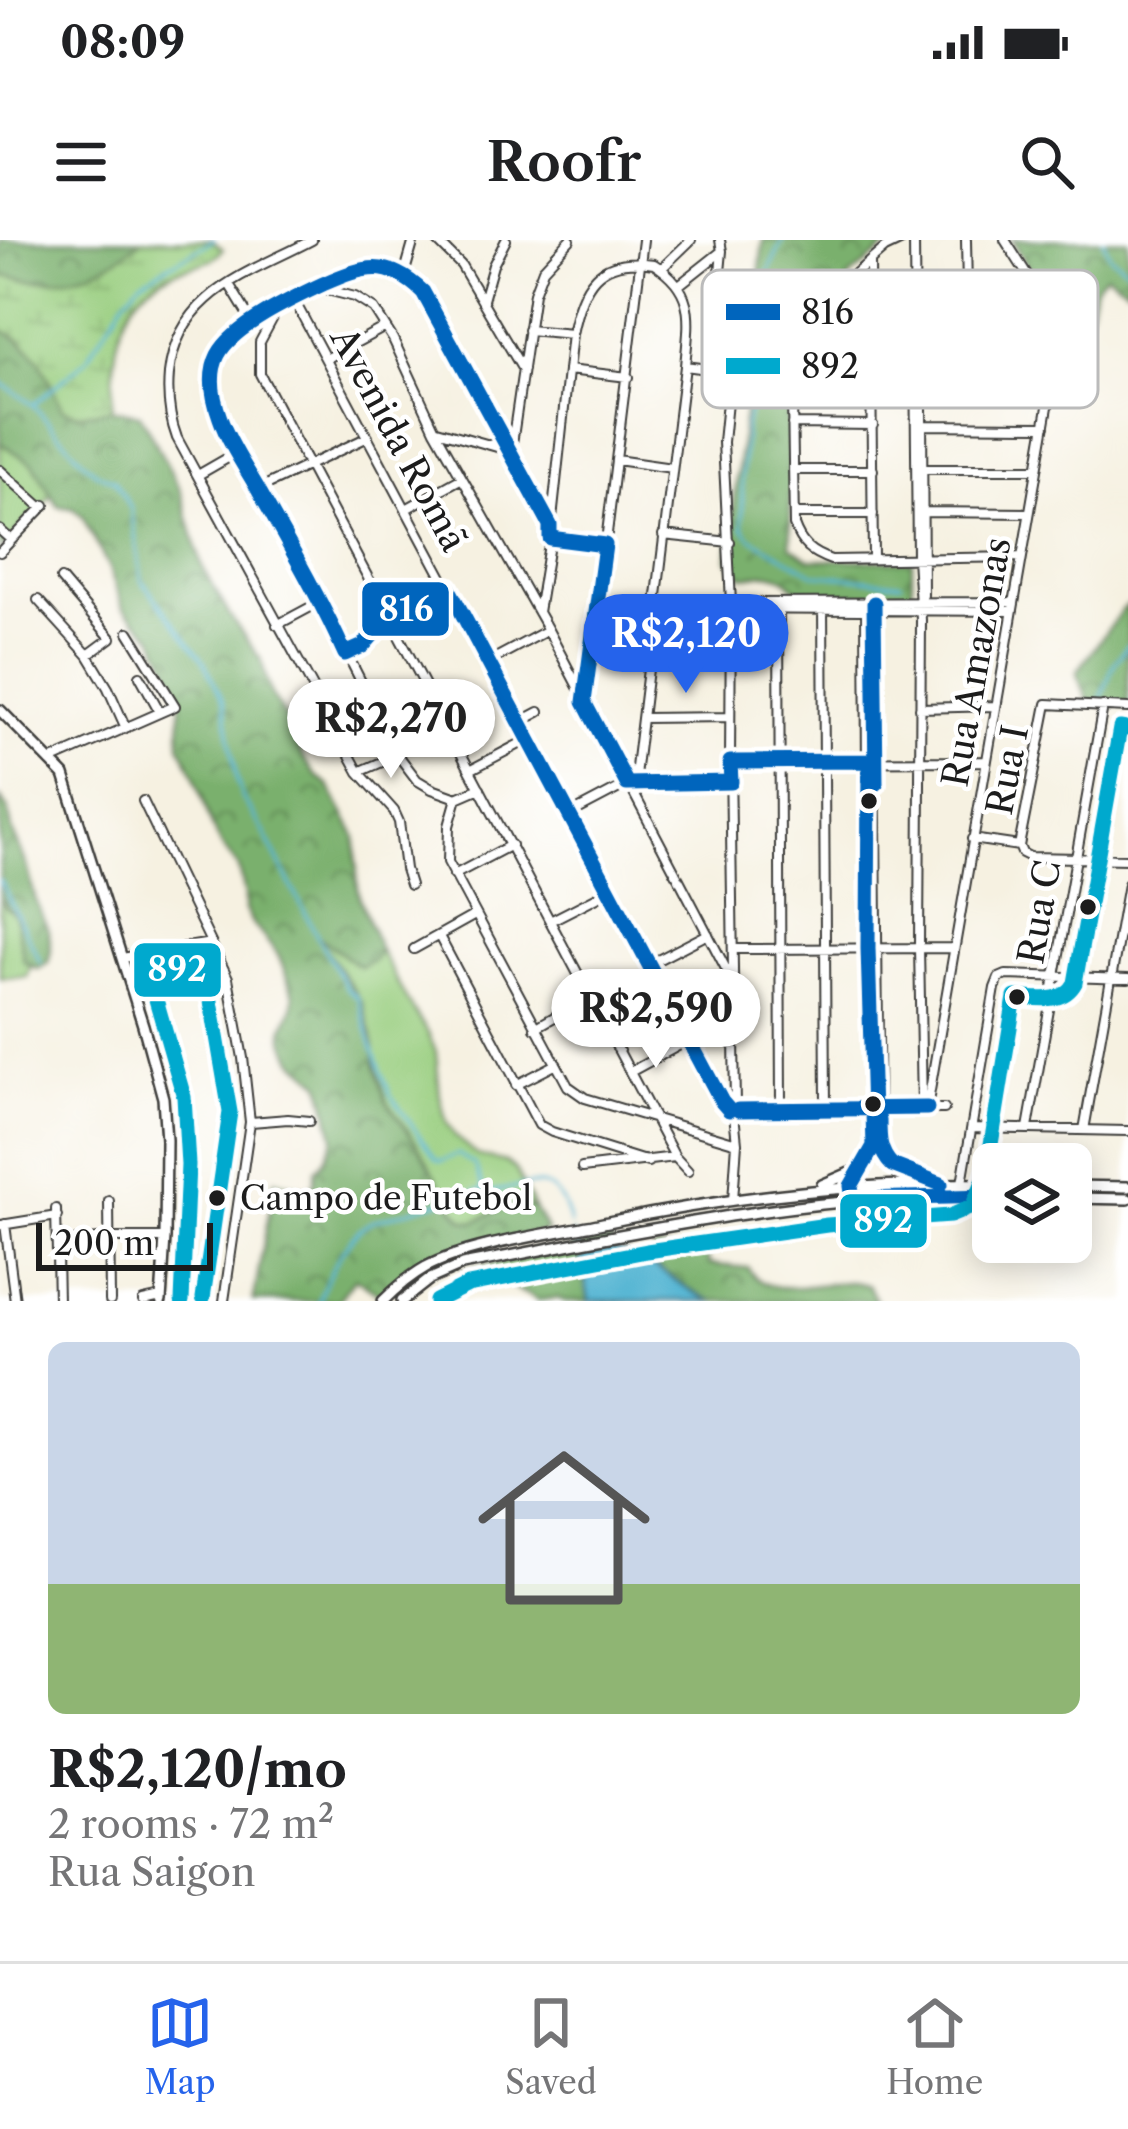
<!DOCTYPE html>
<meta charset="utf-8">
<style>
body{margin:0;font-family:"Libre Caslon Text",serif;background:#f2f2f2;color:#202124;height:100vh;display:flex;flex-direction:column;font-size:45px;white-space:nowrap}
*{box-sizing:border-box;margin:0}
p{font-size:39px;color:#757577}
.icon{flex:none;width:66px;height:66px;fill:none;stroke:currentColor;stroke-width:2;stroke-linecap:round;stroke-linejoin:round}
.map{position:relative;height:1061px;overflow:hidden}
.sheet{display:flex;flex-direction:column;background:#fff;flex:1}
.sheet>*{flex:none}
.fabs{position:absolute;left:972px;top:903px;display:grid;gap:24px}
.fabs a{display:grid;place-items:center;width:120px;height:120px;border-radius:18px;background:#fff;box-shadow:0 6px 30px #0003;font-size:60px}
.scale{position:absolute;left:36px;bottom:30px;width:177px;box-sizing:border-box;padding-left:12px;border:6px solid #1c1c1c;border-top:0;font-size:33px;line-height:42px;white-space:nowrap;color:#1c1c1c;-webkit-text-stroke:9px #fff;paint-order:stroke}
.price{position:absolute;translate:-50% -102px;padding:0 27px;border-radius:42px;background:#fff;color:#222;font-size:39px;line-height:78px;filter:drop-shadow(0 3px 6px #0008)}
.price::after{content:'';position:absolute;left:50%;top:72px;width:36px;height:27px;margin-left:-18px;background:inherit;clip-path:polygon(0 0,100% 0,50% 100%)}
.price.active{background:#2563eb;color:#fff}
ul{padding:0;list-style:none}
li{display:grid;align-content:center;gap:24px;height:636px;padding:0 48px}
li+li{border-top:3px solid #e0e0e0}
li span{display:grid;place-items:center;height:372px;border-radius:18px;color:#555}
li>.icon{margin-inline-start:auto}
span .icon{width:216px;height:216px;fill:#fffc;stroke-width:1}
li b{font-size:51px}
.status{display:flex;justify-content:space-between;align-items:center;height:84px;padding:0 60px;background:#fff;direction:ltr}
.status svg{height:33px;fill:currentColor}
header{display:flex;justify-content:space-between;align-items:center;height:156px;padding:0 48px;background:#fff;font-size:54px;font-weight:600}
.dock{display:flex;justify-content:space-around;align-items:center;height:168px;border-top:3px solid #e0e0e0;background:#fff;font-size:33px;color:#757577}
.dock a{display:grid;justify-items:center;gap:6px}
.dock .active{color:#2563eb}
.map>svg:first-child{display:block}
</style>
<div class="status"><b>08:09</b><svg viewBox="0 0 49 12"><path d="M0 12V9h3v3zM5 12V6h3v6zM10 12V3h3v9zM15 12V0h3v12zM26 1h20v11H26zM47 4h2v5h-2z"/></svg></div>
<header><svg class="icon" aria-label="menu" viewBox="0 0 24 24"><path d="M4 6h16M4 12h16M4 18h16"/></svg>Roofr<svg class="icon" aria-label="search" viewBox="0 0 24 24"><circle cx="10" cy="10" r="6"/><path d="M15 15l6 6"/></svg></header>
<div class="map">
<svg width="1128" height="1061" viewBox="0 0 1128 1061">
<defs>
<pattern id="forest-crowns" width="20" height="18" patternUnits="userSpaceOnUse" patternTransform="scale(3)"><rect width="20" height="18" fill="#7ab06d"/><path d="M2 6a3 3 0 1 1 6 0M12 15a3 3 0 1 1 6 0" fill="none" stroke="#638e59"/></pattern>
<pattern id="wetland-marsh" width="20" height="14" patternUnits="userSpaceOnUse" patternTransform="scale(3)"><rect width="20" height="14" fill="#98cd7e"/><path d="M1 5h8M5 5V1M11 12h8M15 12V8" fill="none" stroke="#82af6c"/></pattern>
</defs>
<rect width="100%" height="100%" fill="#fff"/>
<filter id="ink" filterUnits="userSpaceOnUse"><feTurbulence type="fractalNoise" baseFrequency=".00833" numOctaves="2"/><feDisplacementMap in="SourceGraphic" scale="24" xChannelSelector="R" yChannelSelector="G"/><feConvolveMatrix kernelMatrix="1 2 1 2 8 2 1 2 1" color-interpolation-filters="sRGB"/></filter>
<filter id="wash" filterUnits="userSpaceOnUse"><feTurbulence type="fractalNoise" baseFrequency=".004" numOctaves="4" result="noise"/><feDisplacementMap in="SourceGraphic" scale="48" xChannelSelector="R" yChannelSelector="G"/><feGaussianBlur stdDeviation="2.7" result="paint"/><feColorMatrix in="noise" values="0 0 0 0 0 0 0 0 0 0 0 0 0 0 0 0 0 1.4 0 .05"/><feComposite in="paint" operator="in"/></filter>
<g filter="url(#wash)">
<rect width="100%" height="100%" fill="#f6f1e1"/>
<path fill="#98cd7e" stroke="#5a744d" stroke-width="3" d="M0 203 33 223 52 255 0 309Z
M0 653C4 662 13 669 16 679 22 695 19 713 31 727L27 737 0 738Z
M314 692 373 720 380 710 406 759 427 791 436 812 440 856 446 881 455 896 477 915 506 922 516 930 534 968 515 963 474 982 464 980 453 967 417 904 386 860 375 823 373 800 362 763Z"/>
<path fill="url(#forest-crowns)" stroke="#4b6644" stroke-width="3" d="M0 0H142C131 7 122 16 111 22 76 43 38 44 0 35Z
M763 0H896L850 37 799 131 788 174 791 306 809 319 912 321V356L799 353C792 345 784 336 773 334 749 329 746 351 728 318Z
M1012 0H1128V49L1106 34C1086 52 1098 62 1083 83 1048 81 1031 26 1012 0Z
M0 89 14 94 43 123 51 143 78 174 112 169 140 174 180 249 202 326 230 376 261 420 271 454 289 482 302 516 315 535 329 546 356 596 357 640 360 659 380 710 373 720 360 727 317 696 362 763 373 800 375 823 386 860 417 904 453 967 464 980 474 982 515 963 534 968 547 991 454 1011 412 1030 382 1056 355 1038 338 1061H253L275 940 307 949 314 944 316 930 325 919 334 898 324 853 320 842 295 821 284 800 283 790 293 767 294 755 278 715 252 683 245 670V655L239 628 222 606 212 587 194 533 180 505 181 463 177 444 154 397 123 368 109 328 82 276 74 269 58 266 33 223 0 203Z
M1128 365V465L1088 461 1077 432 1121 371Z
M0 558 8 568 12 590 27 625 35 658 49 692 51 711 48 723 38 729 24 721 15 674 5 667 0 653Z
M612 1000V1011L584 1016 579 1035 587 1045 589 1061H566L557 1058 537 1060 512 1047 503 1035C487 1031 479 1039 463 1030Z
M655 1008 707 1014 709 1024 748 1028C768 1061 813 1042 850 1042 856 1042 862 1044 869 1046L876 1061H713C687 1051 669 1037 648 1020Z"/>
<path fill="url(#wetland-marsh)" stroke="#5a744d" stroke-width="3" d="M142 0H211L223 9C211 26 192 25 173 32 111 59 115 112 112 169L78 174 62 169C47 134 38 105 0 89V35C38 44 76 43 111 22 122 16 131 7 142 0Z"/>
<path fill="#55b5d3" stroke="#386878" stroke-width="3" d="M608 1010C651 1013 673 1046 713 1061H589L585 1040 575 1028 584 1016Z"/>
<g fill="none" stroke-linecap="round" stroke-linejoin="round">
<path stroke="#55b5d3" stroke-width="3" d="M783 0 767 35 769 74 759 103 760 140 751 161 745 188 742 239 743 288 751 298 815 334 902 343
M1103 0 1110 16 1128 29
M0 142 33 165 86 224 97 233 114 240 117 244 131 269 142 341 204 421 224 462 237 541 243 559 264 592 317 696 348 750 358 758 373 809 390 854 436 919 442 921 458 914 475 925 484 949
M33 165 86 120 125 59 141 41 214 0
M1101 459 1114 424 1128 405
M0 641 41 723
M573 993 578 1009 585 1016
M319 1061C326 1037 349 991 372 981L484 949 488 952C533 946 556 929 570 984"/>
</g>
</g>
<g filter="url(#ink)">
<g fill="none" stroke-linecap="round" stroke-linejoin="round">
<defs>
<path id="minor" d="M312 0C248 34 178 52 169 134 167 157 169 177 177 198L359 532 394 571 399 582 405 629 410 645
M436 0 461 25 523 130
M902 0 885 8 855 34 792 158 794 285C801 305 811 313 831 320L1021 317
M914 0 917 318 921 380 919 707 922 868
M966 0 968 96
M870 21 873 318
M662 28 691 0
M404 35 414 0
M229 44 252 82
M679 45 722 11 720 0
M319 48 355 57 374 69 393 99 435 190 548 390 734 744
M294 60 722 862 729 870
M483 60 493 25 506 0
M275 74 260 102V134L675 917 688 931
M528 90 572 94
M915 96 1060 97
M326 119 385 87
M685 126 730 132 723 202 731 363 730 522 735 866
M711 129 722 11
M568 130 628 137
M872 141 1053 140
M922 166 923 355
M792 184 873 185
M920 185 1045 186
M437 190 511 211 534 53 543 29 570 0
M616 220 672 228
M923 229H1036
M0 230 42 268
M793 230H873
M198 235 238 212
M258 249 368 197
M406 269 462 238
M923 272 1029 273
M794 274H873
M0 290 11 300
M663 295 730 302
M550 298 605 305
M0 312 45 265
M61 339 111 398 88 415
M38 360 88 415 108 448 125 486
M731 363 1013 362
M779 363 781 870
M823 363 826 868
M866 363 868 708 874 866
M874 363 879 906C888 930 918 934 940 943
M731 369 1012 371
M538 372 550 298 572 94C582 45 597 15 654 24 697 51 689 81 685 126L634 544
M277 385 320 362
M595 391 730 407
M345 414 363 406 387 379 448 347
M488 422 548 390
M140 436 160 472
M584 462 595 391 643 0
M920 468 996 466
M643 478 730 477
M520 482 539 472
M50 521 175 466 129 392
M730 522 986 521
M470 530 529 499
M359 532 398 515
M480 548 457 558 432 549 417 540 398 515 328 376 222 185C214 162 206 136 219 112 234 86 344 28 374 27 395 27 410 38 423 52L550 285
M457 558 449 586 448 622 568 846 585 858 737 903
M143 561 228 738 243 818 250 882 224 1061
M568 575 627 544 731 542
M972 599 1019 606
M1019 606 1047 464 1128 468
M1019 606 1022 613 1030 617 1128 619
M454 635 511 605
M552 680 609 651
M439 696 539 885 552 892 648 922
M414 709 475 675
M734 709 953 708
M122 718 211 703
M648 725 708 694
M535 788 591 756
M632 831 689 800
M516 845 555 825
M927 868 1060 97 1051 72 1005 0
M738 870 734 874 729 870 733 866 738 870 944 869
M251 882 288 879 309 881
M972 888 1128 891
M1028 888 1103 466
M1084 890 1128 644
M582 928 675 917
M948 955 958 951 962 943 995 748 999 738 1006 735 1128 739
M860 959 852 953 851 946 873 910 874 893
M733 960 737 903 734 874
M109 961 110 1061
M56 969 58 1061
M5 984 15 1061
M1 985 57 976
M58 1003 110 998H165
M143 1061 161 1057"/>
<path id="tertiary" d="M0 470 64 535 143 785 163 858 166 900 165 998 161 1061
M822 945 861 928
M1071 946 1128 947
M1071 958 1128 959
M383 1061C396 1048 410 1036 426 1027 472 1003 551 994 603 983 732 956 861 941 993 944
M402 1061 430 1039 462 1025C638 992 813 952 993 956"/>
</defs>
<use href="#minor" stroke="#3d3c3a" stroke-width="12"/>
<use href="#tertiary" stroke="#3d3c3a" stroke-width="14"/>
<use href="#minor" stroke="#fff" stroke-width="8"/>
<use href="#tertiary" stroke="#fff" stroke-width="9"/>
<defs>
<path id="bus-1" d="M874 363 876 544
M729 870 722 862 448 347 387 379 363 406 345 414C320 358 289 305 259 251 246 228 229 204 220 178 213 159 208 135 218 115 233 86 293 58 323 44 364 26 388 18 423 52L550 285V298L605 305 584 462 627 544 731 542 730 522 869 521 868 708 874 906 851 946
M738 870 927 868
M879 880C879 898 879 912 892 925L941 944
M851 946 852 953 860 959 993 956"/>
<path id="bus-2" d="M182 1061 188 925 184 857 149 735 199 726 208 744 230 872 203 1058
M436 1061 468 1045 647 1011 827 985 950 976 972 967 986 935 1015 757C1037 758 1063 765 1075 743L1120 488 1126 489"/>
</defs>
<use href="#bus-1" stroke="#fff" stroke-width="24"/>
<use href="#bus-2" stroke="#fff" stroke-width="24"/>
<use href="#bus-1" stroke="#0065bd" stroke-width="15"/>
<use href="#bus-2" stroke="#00a9ce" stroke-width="15"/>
</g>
</g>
<g fill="#1c1c1c" stroke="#fff" stroke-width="4.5">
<circle cx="869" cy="561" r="10"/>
<circle cx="1088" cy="667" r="10"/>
<circle cx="1017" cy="757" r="10"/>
<circle cx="873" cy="864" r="10"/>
<circle cx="217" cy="958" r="10"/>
</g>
<g text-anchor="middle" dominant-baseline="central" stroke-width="9" stroke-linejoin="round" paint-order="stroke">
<g font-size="33" fill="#1c1c1c" stroke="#fff" text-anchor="start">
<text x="240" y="958">Campo de Futebol</text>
</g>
<g font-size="36" fill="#1c1c1c" stroke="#fff">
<text transform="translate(399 199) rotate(62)">Avenida Romã</text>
<text transform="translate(976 422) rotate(-80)">Rua Amazonas</text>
<text transform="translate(1007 530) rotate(-79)">Rua I</text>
<text transform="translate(1039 672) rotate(-80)">Rua C</text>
</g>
</g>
<rect x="702" y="30" width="396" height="138" rx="18" fill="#fff" stroke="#bbb" stroke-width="3"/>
<rect x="726" y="64" width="54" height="16" fill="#0065bd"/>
<rect x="726" y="118" width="54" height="16" fill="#00a9ce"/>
<g font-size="33" fill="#1c1c1c">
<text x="801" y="84">816</text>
<text x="801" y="138">892</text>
</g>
<g stroke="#fff" stroke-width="4.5">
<rect x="360" y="340" width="91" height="58" rx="12" fill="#0065bd"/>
<rect x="132" y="701" width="91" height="58" rx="12" fill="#00a9ce"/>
<rect x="838" y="952" width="91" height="58" rx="12" fill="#00a9ce"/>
</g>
<g font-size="33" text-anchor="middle" font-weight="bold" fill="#fff">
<text x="406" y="381">816</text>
<text x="177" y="741">892</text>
<text x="883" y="992">892</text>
</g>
</svg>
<div class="fabs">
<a><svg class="icon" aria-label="layers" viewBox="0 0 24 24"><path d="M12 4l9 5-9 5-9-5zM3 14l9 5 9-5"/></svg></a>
</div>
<div class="scale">200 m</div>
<b class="price active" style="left:686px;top:456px">R$2,120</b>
<b class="price" style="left:391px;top:541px">R$2,270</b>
<b class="price" style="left:656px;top:831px">R$2,590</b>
</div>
<section class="sheet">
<ul>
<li><span style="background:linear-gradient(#c9d6e8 65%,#8fb573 0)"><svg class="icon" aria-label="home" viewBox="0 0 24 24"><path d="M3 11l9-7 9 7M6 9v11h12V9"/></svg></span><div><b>R$2,120/mo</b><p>2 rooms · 72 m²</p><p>Rua Saigon</p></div></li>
</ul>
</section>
<nav class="dock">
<a class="active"><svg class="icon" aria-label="map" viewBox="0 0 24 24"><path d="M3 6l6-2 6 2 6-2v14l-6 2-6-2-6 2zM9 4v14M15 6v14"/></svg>Map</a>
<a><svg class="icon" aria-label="saved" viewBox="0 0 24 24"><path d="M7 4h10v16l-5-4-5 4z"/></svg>Saved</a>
<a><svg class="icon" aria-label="home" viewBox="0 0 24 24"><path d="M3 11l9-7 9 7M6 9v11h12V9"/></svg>Home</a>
</nav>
